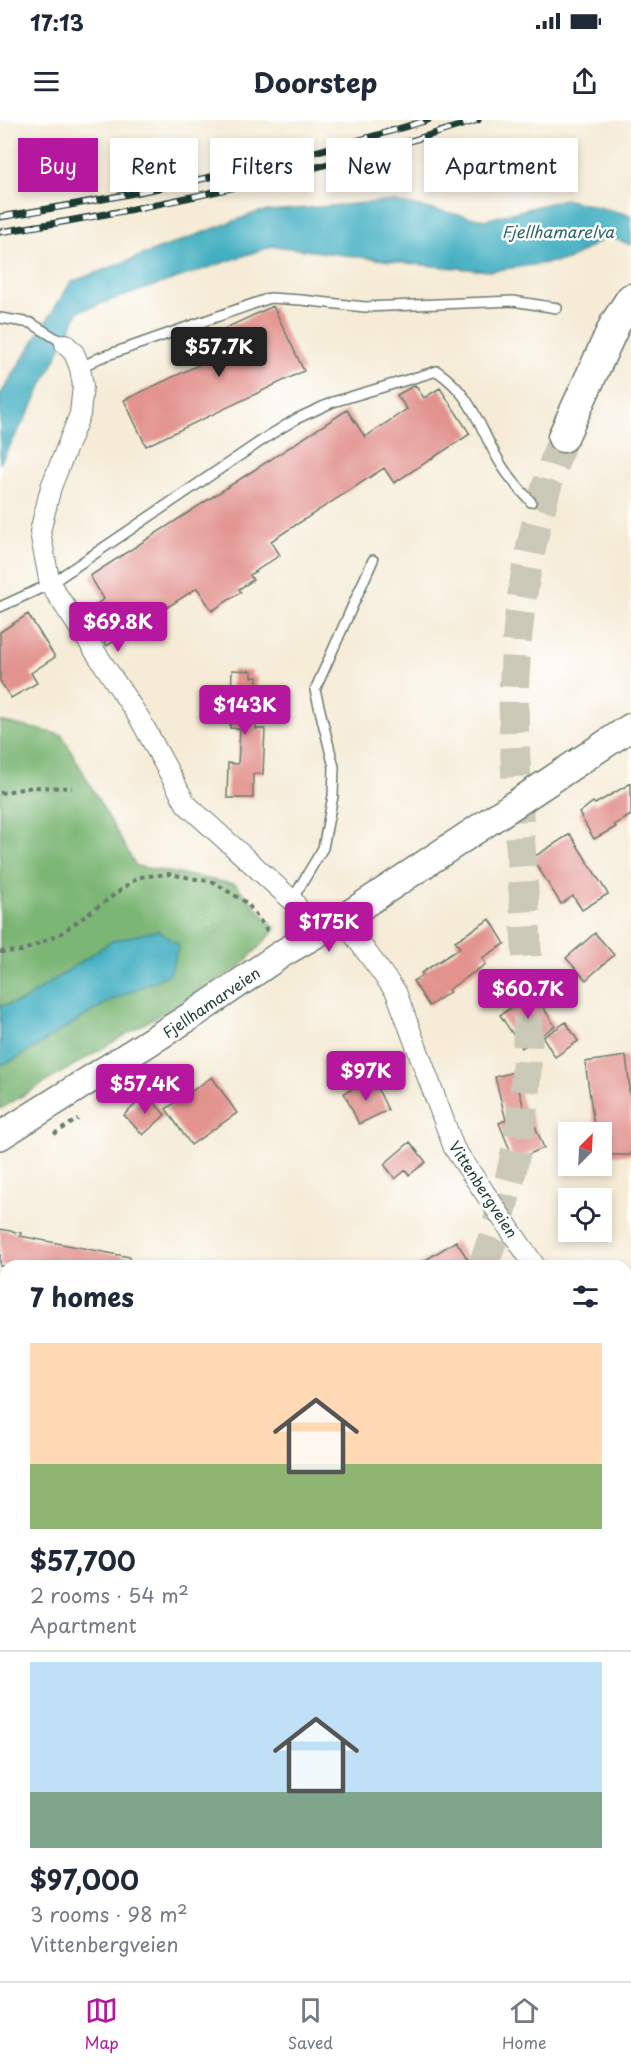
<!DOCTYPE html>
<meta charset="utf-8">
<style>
body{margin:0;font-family:"Playpen Sans",sans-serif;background:#f2f2f3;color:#1f2937;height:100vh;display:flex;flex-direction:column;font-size:22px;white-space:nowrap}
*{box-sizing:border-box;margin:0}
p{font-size:20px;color:#747a83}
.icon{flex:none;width:33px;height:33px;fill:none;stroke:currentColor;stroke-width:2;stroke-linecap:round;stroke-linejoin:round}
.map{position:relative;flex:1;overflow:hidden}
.panel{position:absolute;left:0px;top:1140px;width:632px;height:722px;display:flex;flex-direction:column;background:#fff;border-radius:18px 18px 0 0;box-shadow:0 3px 9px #0003}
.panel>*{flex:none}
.guide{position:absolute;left:18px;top:18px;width:596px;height:54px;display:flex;gap:12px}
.needle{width:39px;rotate:24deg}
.tools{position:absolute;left:558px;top:1002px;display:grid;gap:12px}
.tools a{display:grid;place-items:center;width:54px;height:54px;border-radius:0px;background:#fff;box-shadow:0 3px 9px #0003;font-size:30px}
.price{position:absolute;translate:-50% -51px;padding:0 14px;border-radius:6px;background:#b5179e;color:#fff;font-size:20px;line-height:39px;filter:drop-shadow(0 2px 3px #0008)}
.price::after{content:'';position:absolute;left:50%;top:36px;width:18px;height:14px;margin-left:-9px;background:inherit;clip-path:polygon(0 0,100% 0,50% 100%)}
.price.on{background:#222;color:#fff}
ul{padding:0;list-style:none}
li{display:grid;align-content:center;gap:12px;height:318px;padding:0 30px}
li+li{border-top:2px solid #e0e1e3}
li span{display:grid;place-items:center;height:186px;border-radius:0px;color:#555}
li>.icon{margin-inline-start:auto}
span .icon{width:108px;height:108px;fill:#fffc;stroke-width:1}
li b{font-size:26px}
h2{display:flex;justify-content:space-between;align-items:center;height:72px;padding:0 30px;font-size:26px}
.tag{padding:0 21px;border-radius:0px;background:#fff;box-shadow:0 3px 9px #0003;font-size:21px;line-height:54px}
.tag.on{background:#b5179e;color:#fff}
.status{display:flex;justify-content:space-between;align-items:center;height:42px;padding:0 30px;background:#fff;direction:ltr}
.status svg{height:16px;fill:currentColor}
header{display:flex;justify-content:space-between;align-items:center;height:78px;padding:0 30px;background:#fff;font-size:27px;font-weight:700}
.dock{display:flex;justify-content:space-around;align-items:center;height:84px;border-top:2px solid #e0e1e3;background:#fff;font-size:16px;color:#747a83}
.dock a{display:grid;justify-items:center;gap:3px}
.dock .on{color:#b5179e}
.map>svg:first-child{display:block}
</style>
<div class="status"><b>17:13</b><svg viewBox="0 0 49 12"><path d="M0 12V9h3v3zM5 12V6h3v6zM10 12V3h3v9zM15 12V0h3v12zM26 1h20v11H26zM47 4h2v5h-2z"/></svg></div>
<header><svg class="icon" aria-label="menu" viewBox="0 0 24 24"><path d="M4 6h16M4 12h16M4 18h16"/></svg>Doorstep<svg class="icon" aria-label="share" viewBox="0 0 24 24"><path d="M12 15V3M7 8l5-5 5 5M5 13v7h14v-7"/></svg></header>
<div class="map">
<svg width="631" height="1861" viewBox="0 0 631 1861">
<rect width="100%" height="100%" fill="#fff"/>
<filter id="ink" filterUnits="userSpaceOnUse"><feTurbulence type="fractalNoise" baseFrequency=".0167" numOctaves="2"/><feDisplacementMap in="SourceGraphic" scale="12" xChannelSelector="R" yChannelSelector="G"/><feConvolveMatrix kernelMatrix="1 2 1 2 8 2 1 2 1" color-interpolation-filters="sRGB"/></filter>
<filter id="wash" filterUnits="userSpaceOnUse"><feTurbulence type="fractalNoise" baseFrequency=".008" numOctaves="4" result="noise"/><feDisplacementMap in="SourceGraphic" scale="24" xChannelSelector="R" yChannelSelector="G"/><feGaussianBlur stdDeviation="1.35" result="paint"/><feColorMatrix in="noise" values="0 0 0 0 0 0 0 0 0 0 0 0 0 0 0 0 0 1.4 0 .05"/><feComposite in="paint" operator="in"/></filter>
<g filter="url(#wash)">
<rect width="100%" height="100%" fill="#f5ebd6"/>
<path fill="#7bb674" stroke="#4d7a54" stroke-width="1.5" d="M0 601 62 615 136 746 235 764 276 809 240 847 0 989V945L14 940 108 882 112 821 21 882 0 886Z"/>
<path fill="#43afc1" stroke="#31767a" stroke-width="1.5" d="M564 79 631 95V125L608 116 568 140 490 151 424 145 273 126 79 191 29 292 0 343V275L71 162 258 92 391 81 485 100Z
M158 810 179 825 170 854 108 882 14 940 0 945V886L21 882 112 821Z"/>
<g id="blocks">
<path fill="#e2938e" d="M273 186 304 251 146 326 124 280 224 233 215 213Z
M415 265 424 278 440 268 470 314 394 363 384 348 271 421 280 435 250 455 253 460 239 469 241 472 212 491 197 468 107 526 85 492 104 479 90 456 347 290 365 317 407 289 397 275Z
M28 494 55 537 31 553 37 563 11 578 0 561V512Z
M232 550 252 551V557H257L256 609H265L263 654H253V678H227L228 643 238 644 240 609 230 608Z
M631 663V695L614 705 616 707 594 719 579 693 593 682 595 684Z
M570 714 608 774 582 790 573 776 561 784 532 738Z
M490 799 505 824 482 838 486 844 448 870 450 872 429 886 413 861 423 855 421 853 460 828 455 821Z
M595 813 614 835 586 860 566 838Z
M534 873 555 906 522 928 500 895Z
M566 902 578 921 555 937 543 917Z
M626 936 630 969H629L631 987V1035H602V1012H595L585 942Z
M514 952 525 992 529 991 544 1028 514 1040 499 1003 506 1000 495 957Z
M212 957 237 993 191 1025 166 989Z
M373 959 388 990 359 1004 344 973Z
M147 974 165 995 143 1015 124 995Z
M410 1022 426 1042 409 1055 406 1050 395 1059 384 1044Z
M0 1109 21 1113 20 1116 130 1137 129 1146H0Z
M456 1121 472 1146H416Z"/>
</g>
</g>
<g filter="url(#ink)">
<use href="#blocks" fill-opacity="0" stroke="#6a7a6d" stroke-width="1.5"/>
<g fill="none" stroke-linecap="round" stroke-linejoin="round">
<path stroke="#cac8b6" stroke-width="30" stroke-dasharray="30 15" stroke-linecap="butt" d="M483 1146C508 1079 524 1009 527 938 531 849 522 759 517 670 515 630 512 588 515 548 519 468 536 392 563 317
M277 1861 278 1856"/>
<defs>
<path id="lane" d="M0 198 31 203 65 224
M80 248 99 238 270 178 301 180 365 187 513 181 557 188
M0 487 50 464 270 315 296 299 333 282 437 251C473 276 478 305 499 341 507 356 520 369 531 382
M292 780 323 728 333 676 334 647 315 570 373 440"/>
<path id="street" d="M65 224 74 233 80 248 83 266 80 294 51 367 40 412 50 464 140 599 186 684 294 782 316 815
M342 799 396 872 454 1028 535 1146
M626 1317 631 1360
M0 1332 6 1327
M359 1856V1861"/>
<path id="secondary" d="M0 1016 197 892 283 833 342 799 631 607"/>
<path id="primary" d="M563 317 615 204 631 179"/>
</defs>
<use href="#lane" stroke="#6a7a6d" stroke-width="12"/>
<use href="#street" stroke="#6a7a6d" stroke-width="22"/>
<use href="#secondary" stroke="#6a7a6d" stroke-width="30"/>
<use href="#primary" stroke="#6a7a6d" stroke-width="33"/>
<path stroke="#6a7a6d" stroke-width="4" stroke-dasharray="4.5 4.5" stroke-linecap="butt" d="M0 673 33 667 72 668
M0 832 22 831 60 814 139 757 169 754 213 762 247 783 269 813
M54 1014 78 999
M0 1298 6 1302
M626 1432 631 1431"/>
<use href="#lane" stroke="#fff" stroke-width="9"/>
<use href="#street" stroke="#fff" stroke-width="20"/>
<use href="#secondary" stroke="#fff" stroke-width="27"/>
<use href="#primary" stroke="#fff" stroke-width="30"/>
<defs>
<path id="rail" d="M0 97C144 74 288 43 428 0
M0 112C162 88 323 50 478 0"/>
</defs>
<use href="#rail" stroke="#1f3d34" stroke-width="7"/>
<use href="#rail" stroke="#fff" stroke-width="4.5" stroke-dasharray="14" stroke-linecap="butt"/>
</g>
</g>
<g text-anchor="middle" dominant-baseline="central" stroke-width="5" stroke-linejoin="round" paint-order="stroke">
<g font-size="15" fill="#1f3d34" stroke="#fff">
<text transform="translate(211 882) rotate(-34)">Fjellhamarveien</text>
<text transform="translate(484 1069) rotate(57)">Vittenbergveien</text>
</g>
<g font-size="16" font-style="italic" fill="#2c6565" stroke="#fff">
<text x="558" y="111">Fjellhamarelva</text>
</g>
</g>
</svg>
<div class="tools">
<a><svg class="needle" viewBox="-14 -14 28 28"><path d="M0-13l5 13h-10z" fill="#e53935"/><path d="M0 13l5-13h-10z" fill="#747a83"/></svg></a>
<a><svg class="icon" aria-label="locate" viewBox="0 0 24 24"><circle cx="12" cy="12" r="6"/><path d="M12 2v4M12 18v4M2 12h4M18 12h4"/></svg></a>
</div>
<b class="price on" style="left:219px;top:258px">$57.7K</b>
<b class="price" style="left:118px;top:533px">$69.8K</b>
<b class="price" style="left:245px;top:616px">$143K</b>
<b class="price" style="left:329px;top:833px">$175K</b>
<b class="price" style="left:528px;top:900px">$60.7K</b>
<b class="price" style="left:366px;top:982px">$97K</b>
<b class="price" style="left:145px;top:995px">$57.4K</b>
<div class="guide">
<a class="tag on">Buy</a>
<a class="tag">Rent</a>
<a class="tag">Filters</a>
<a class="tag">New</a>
<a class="tag">Apartment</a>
</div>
<section class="panel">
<h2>7 homes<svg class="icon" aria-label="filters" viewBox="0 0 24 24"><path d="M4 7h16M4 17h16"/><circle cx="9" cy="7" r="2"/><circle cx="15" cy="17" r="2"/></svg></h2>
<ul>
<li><span style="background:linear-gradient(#ffd9b3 65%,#8fb573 0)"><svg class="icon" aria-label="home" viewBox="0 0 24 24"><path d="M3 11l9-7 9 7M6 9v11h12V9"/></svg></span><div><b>$57,700</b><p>2 rooms · 54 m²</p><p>Apartment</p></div></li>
<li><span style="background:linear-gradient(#bfe0f5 70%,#7fa58c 0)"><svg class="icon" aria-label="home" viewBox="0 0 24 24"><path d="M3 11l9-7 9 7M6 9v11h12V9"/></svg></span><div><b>$97,000</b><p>3 rooms · 98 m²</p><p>Vittenbergveien</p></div></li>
</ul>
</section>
</div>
<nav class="dock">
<a class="on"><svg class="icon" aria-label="map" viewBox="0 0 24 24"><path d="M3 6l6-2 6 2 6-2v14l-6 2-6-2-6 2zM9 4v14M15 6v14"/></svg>Map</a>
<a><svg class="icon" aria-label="saved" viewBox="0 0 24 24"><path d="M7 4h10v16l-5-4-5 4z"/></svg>Saved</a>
<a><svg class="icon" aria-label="home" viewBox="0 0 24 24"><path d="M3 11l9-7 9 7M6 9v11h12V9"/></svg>Home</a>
</nav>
